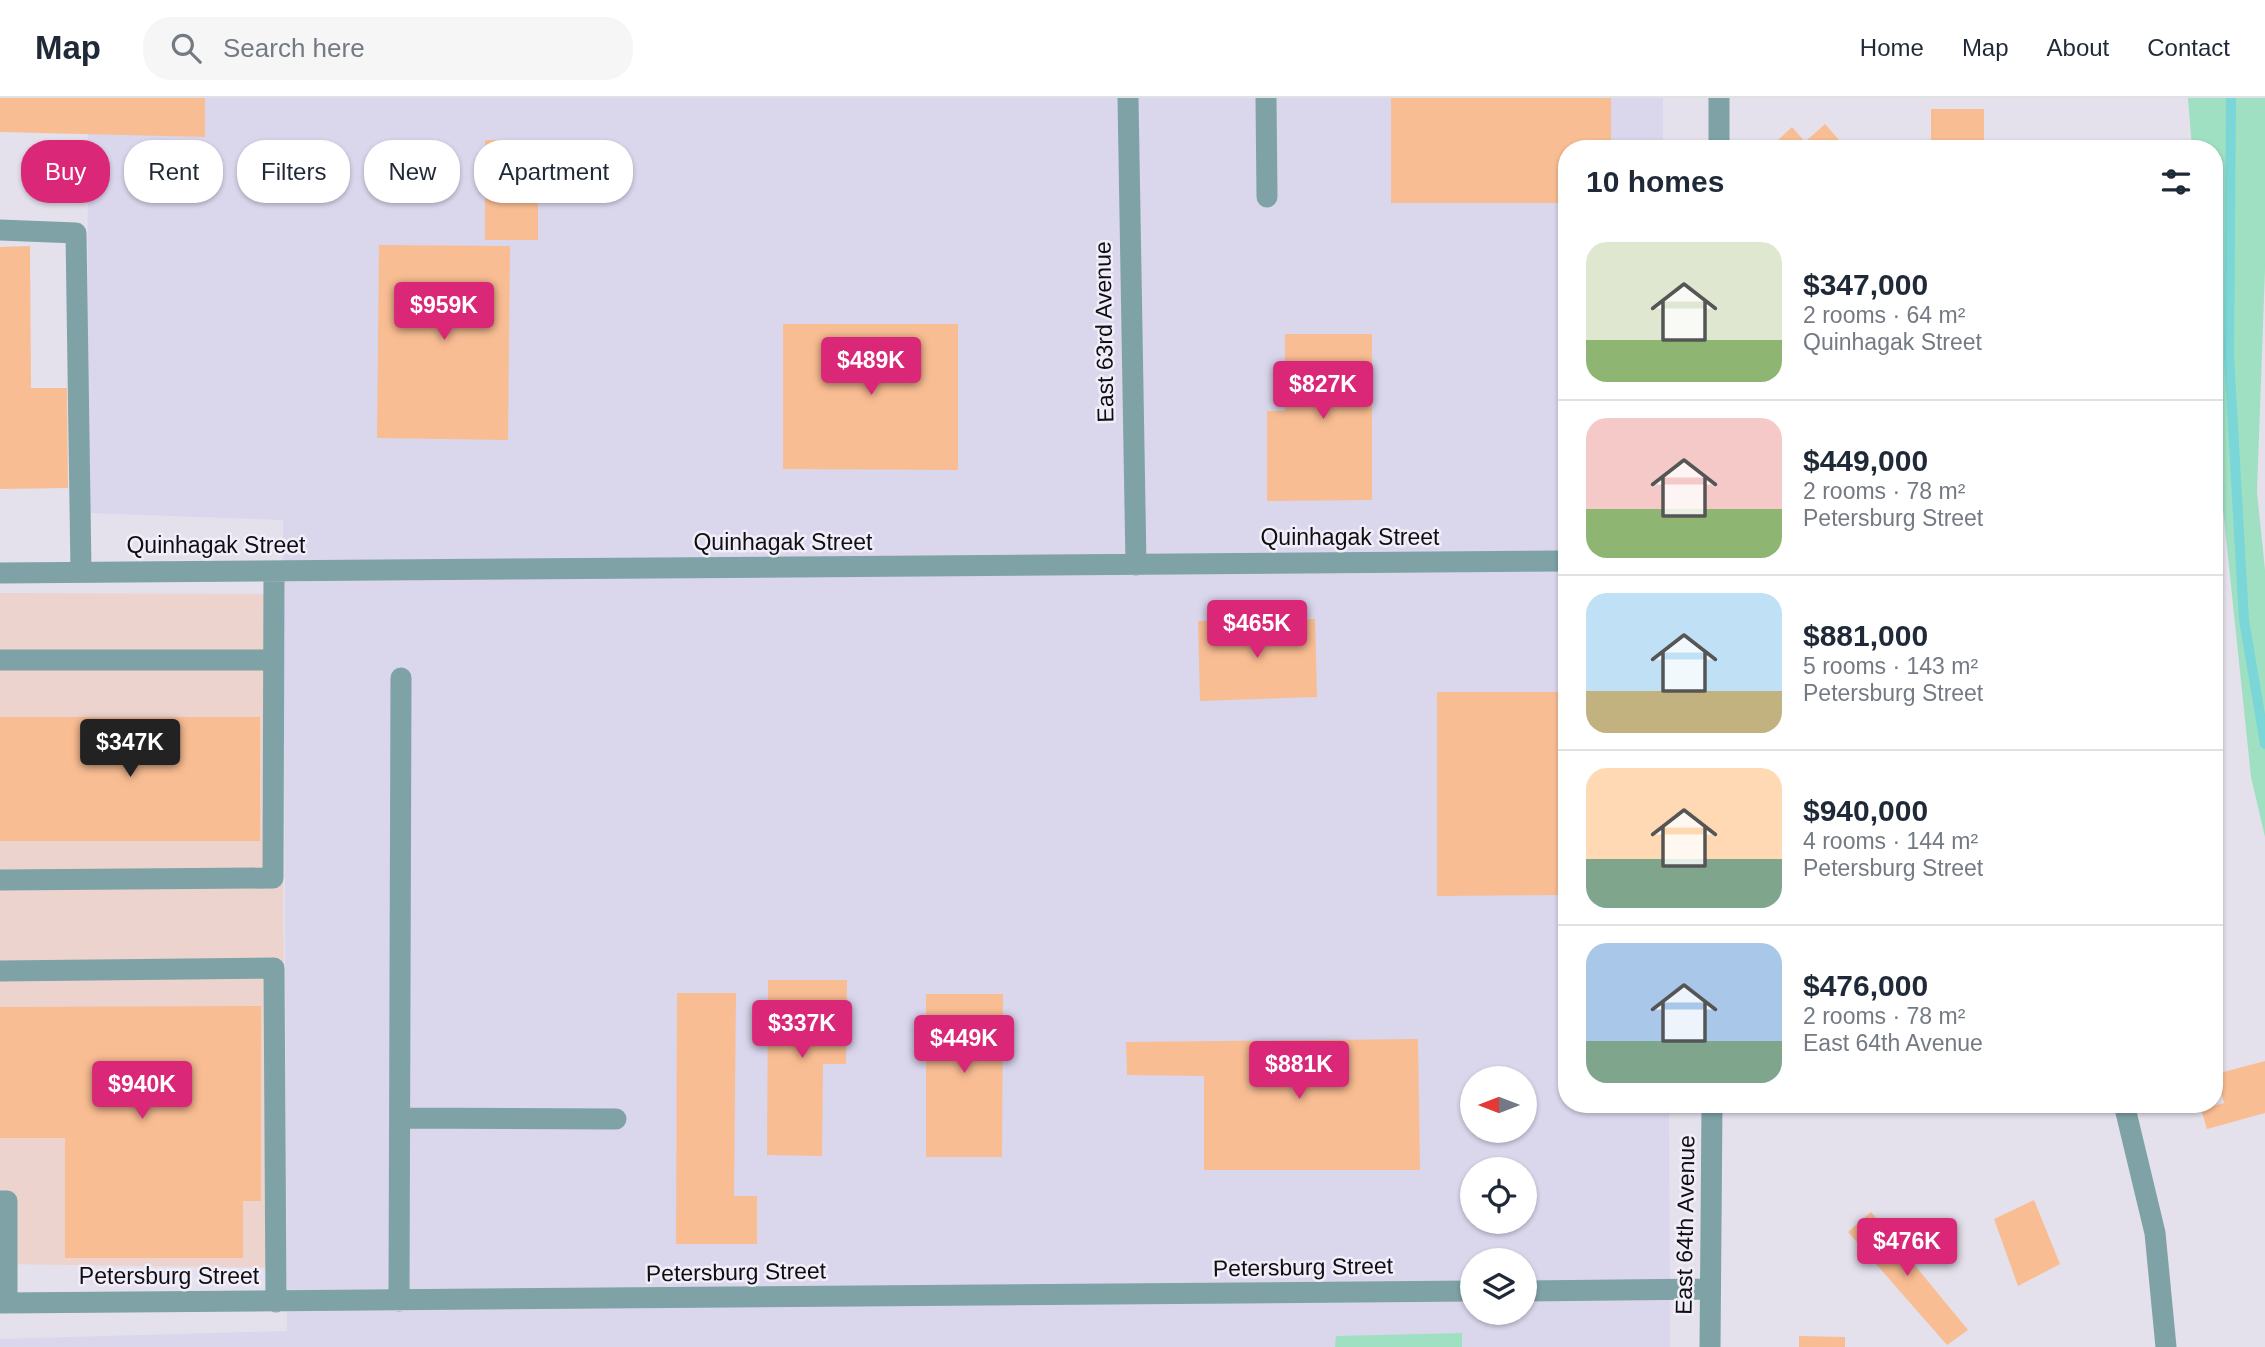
<!DOCTYPE html>
<meta charset="utf-8">
<style>
body{margin:0;font-family:Helvetica,sans-serif;background:#f6f6f7;color:#1f2937;height:100vh;display:flex;flex-direction:column;font-size:26px;white-space:nowrap}
*{box-sizing:border-box;margin:0}
p{font-size:23px;color:#747a83}
.icon{flex:none;width:38px;height:38px;fill:none;stroke:currentColor;stroke-width:2;stroke-linecap:round;stroke-linejoin:round}
.map{position:relative;flex:1;overflow:hidden}
.side{position:absolute;left:1558px;top:42px;width:665px;height:973px;display:flex;flex-direction:column;background:#fff;border-radius:28px;box-shadow:0 2px 5px #0004}
.side>*{flex:none}
.guide{position:absolute;left:21px;top:42px;width:665px;height:63px;display:flex;gap:14px}
.needle{width:46px;rotate:270deg}
.fabs{position:absolute;left:1460px;top:968px;display:grid;gap:14px}
.fabs a{display:grid;place-items:center;width:77px;height:77px;border-radius:50%;background:#fff;box-shadow:0 2px 5px #0004;font-size:35px}
.price{position:absolute;translate:-50% -60px;padding:0 16px;border-radius:7px;background:#db2777;color:#fff;font-size:23px;line-height:46px;filter:drop-shadow(0 2px 4px #0008)}
.price::after{content:'';position:absolute;left:50%;top:42px;width:21px;height:16px;margin-left:-10px;background:inherit;clip-path:polygon(0 0,100% 0,50% 100%)}
.price.selected{background:#222;color:#fff}
ul{padding:0;list-style:none}
li{display:flex;align-items:center;gap:21px;height:175px;padding:0 28px}
li+li{border-top:2px solid #e0e1e3}
li span{display:grid;place-items:center;flex:none;width:196px;height:140px;border-radius:21px;color:#555}
li>.icon{margin-inline-start:auto}
span .icon{width:84px;height:84px;fill:#fffc;stroke-width:1}
li b{font-size:30px}
h2{display:flex;justify-content:space-between;align-items:center;height:84px;padding:0 28px;font-size:30px}
.tag{padding:0 24px;border-radius:28px;background:#fff;box-shadow:0 2px 5px #0004;font-size:24px;line-height:63px}
.tag.selected{background:#db2777;color:#fff}
header{display:flex;align-items:center;gap:42px;box-sizing:border-box;height:98px;padding:0 35px;background:#fff;border-bottom:2px solid #e0e1e3}
header strong{font-size:33px}
nav{display:flex;gap:38px;margin-inline-start:auto;font-size:24px}
.search{width:490px;height:63px;background:#f6f6f7;display:flex;align-items:center;gap:18px;box-sizing:border-box;padding:0 24px;border-radius:28px;color:#747a83;font-size:26px}
.map>svg:first-child{display:block}
</style>
<header>
<strong>Map</strong>
<div class="search"><svg class="icon" aria-label="search" viewBox="0 0 24 24"><circle cx="10" cy="10" r="6"/><path d="M15 15l6 6"/></svg>Search here</div>
<nav><a>Home</a><a>Map</a><a>About</a><a>Contact</a></nav>
</header>
<div class="map">
<svg width="2265" height="1249" viewBox="0 0 2265 1249">
<rect width="100%" height="100%" fill="#e4e1ec"/>
<path fill="#ecd3cd" d="M0 495 281 496 286 1170 0 1166Z"/>
<path fill="#dad6ec" fill-rule="evenodd" d="M0 0H1663V51H1566V1006H1669L1670 1249H0V1241L287 1233 283 422 87 415 88 34ZM1472 980H1524V1032H1472ZM1472 1071H1524V1124H1472ZM1472 1162H1524V1214H1472Z"/>
<path fill="#a0e0c2" d="M2188 0H2265V172L2257 394 2265 472V739L2251 679 2214 325V51H2192Z
M1462 1235V1249H1335L1336 1238Z"/>
<g fill="none" stroke-linecap="round" stroke-linejoin="round">
<path stroke="#7ad6d7" stroke-width="10" d="M2231 0 2229 258 2244 522 2265 646"/>
</g>
<path fill="#f9bd93" d="M0 0H205V39L0 34Z
M1391 0H1611V51H1566V105H1391Z
M1931 11H1984V51H1931Z
M1825 26 1847 51H1776L1773 47 1792 29 1805 44Z
M485 42H538V142H485Z
M379 147 510 148 508 342 377 340Z
M30 148 31 290H67L68 390 0 391V149Z
M783 226H958V372L783 371Z
M1285 236H1372V402L1267 403V313H1285Z
M1315 521 1317 599 1200 603 1198 523Z
M1437 594H1566V797L1437 798Z
M0 619H260V743H0Z
M768 882H847L846 966H823L822 1058 767 1057Z
M677 895H736L734 1098H757V1146H676Z
M926 896H1003L1002 1059H926Z
M261 908V1103H243V1160H65V1040H0V909Z
M1418 941 1420 1072H1204V978L1127 977 1126 944Z
M2265 963V1015L2207 1031 2201 1011 2224 1005 2216 976Z
M2034 1102 2060 1166 2018 1188 1994 1121Z
M1871 1114 1968 1232 1947 1247 1848 1134Z
M1799 1238 1845 1239V1249H1799Z"/>
<g fill="none" stroke-linecap="round" stroke-linejoin="round">
<path stroke="#7ea2a6" stroke-width="21" d="M1128 0 1136 467
M1266 0 1267 99
M1719 51V0
M0 132 76 135 81 474
M0 475 1566 463
M0 562H273
M0 782 273 780 274 473
M0 873 274 870 276 1204
M2124 1006 2155 1135 2166 1249
M400 1020 616 1021
M0 1103H7V1205
M1524 1193 1710 1191
M399 1203 401 580
M0 1205 1472 1193
M1710 1249 1712 1006"/>
</g>
<g text-anchor="middle" dominant-baseline="central" stroke-width="5" stroke-linejoin="round" paint-order="stroke">
<g font-size="23" fill="#100e12" stroke="#f1eef9">
<text transform="translate(1104 234) rotate(-91)">East 63rd Avenue</text>
<text x="1350" y="439">Quinhagak Street</text>
<text x="783" y="444">Quinhagak Street</text>
<text x="216" y="447">Quinhagak Street</text>
<text transform="translate(1685 1127) rotate(-89)">East 64th Avenue</text>
<text transform="translate(1303 1169) rotate(-1)">Petersburg Street</text>
<text transform="translate(736 1174) rotate(-1)">Petersburg Street</text>
<text x="169" y="1178">Petersburg Street</text>
</g>
</g>
</svg>
<div class="fabs">
<a><svg class="needle" viewBox="-14 -14 28 28"><path d="M0-13l5 13h-10z" fill="#e53935"/><path d="M0 13l5-13h-10z" fill="#747a83"/></svg></a>
<a><svg class="icon" aria-label="locate" viewBox="0 0 24 24"><circle cx="12" cy="12" r="6"/><path d="M12 2v4M12 18v4M2 12h4M18 12h4"/></svg></a>
<a><svg class="icon" aria-label="layers" viewBox="0 0 24 24"><path d="M12 4l9 5-9 5-9-5zM3 14l9 5 9-5"/></svg></a>
</div>
<b class="price" style="left:444px;top:244px">$959K</b>
<b class="price" style="left:871px;top:299px">$489K</b>
<b class="price" style="left:1323px;top:323px">$827K</b>
<b class="price" style="left:1257px;top:562px">$465K</b>
<b class="price selected" style="left:130px;top:681px">$347K</b>
<b class="price" style="left:802px;top:962px">$337K</b>
<b class="price" style="left:964px;top:977px">$449K</b>
<b class="price" style="left:1299px;top:1003px">$881K</b>
<b class="price" style="left:142px;top:1023px">$940K</b>
<b class="price" style="left:1907px;top:1180px">$476K</b>
<div class="guide">
<a class="tag selected">Buy</a>
<a class="tag">Rent</a>
<a class="tag">Filters</a>
<a class="tag">New</a>
<a class="tag">Apartment</a>
</div>
<section class="side">
<h2>10 homes<svg class="icon" aria-label="filters" viewBox="0 0 24 24"><path d="M4 7h16M4 17h16"/><circle cx="9" cy="7" r="2"/><circle cx="15" cy="17" r="2"/></svg></h2>
<ul>
<li><span style="background:linear-gradient(#dfe7d0 70%,#8fb573 0)"><svg class="icon" aria-label="home" viewBox="0 0 24 24"><path d="M3 11l9-7 9 7M6 9v11h12V9"/></svg></span><div><b>$347,000</b><p>2 rooms · 64 m²</p><p>Quinhagak Street</p></div></li>
<li><span style="background:linear-gradient(#f6c9c9 65%,#8fb573 0)"><svg class="icon" aria-label="home" viewBox="0 0 24 24"><path d="M3 11l9-7 9 7M6 9v11h12V9"/></svg></span><div><b>$449,000</b><p>2 rooms · 78 m²</p><p>Petersburg Street</p></div></li>
<li><span style="background:linear-gradient(#bfe0f5 70%,#c2b280 0)"><svg class="icon" aria-label="home" viewBox="0 0 24 24"><path d="M3 11l9-7 9 7M6 9v11h12V9"/></svg></span><div><b>$881,000</b><p>5 rooms · 143 m²</p><p>Petersburg Street</p></div></li>
<li><span style="background:linear-gradient(#ffd9b3 65%,#7fa58c 0)"><svg class="icon" aria-label="home" viewBox="0 0 24 24"><path d="M3 11l9-7 9 7M6 9v11h12V9"/></svg></span><div><b>$940,000</b><p>4 rooms · 144 m²</p><p>Petersburg Street</p></div></li>
<li><span style="background:linear-gradient(#a9c7e8 70%,#7fa58c 0)"><svg class="icon" aria-label="home" viewBox="0 0 24 24"><path d="M3 11l9-7 9 7M6 9v11h12V9"/></svg></span><div><b>$476,000</b><p>2 rooms · 78 m²</p><p>East 64th Avenue</p></div></li>
</ul>
</section>
</div>
